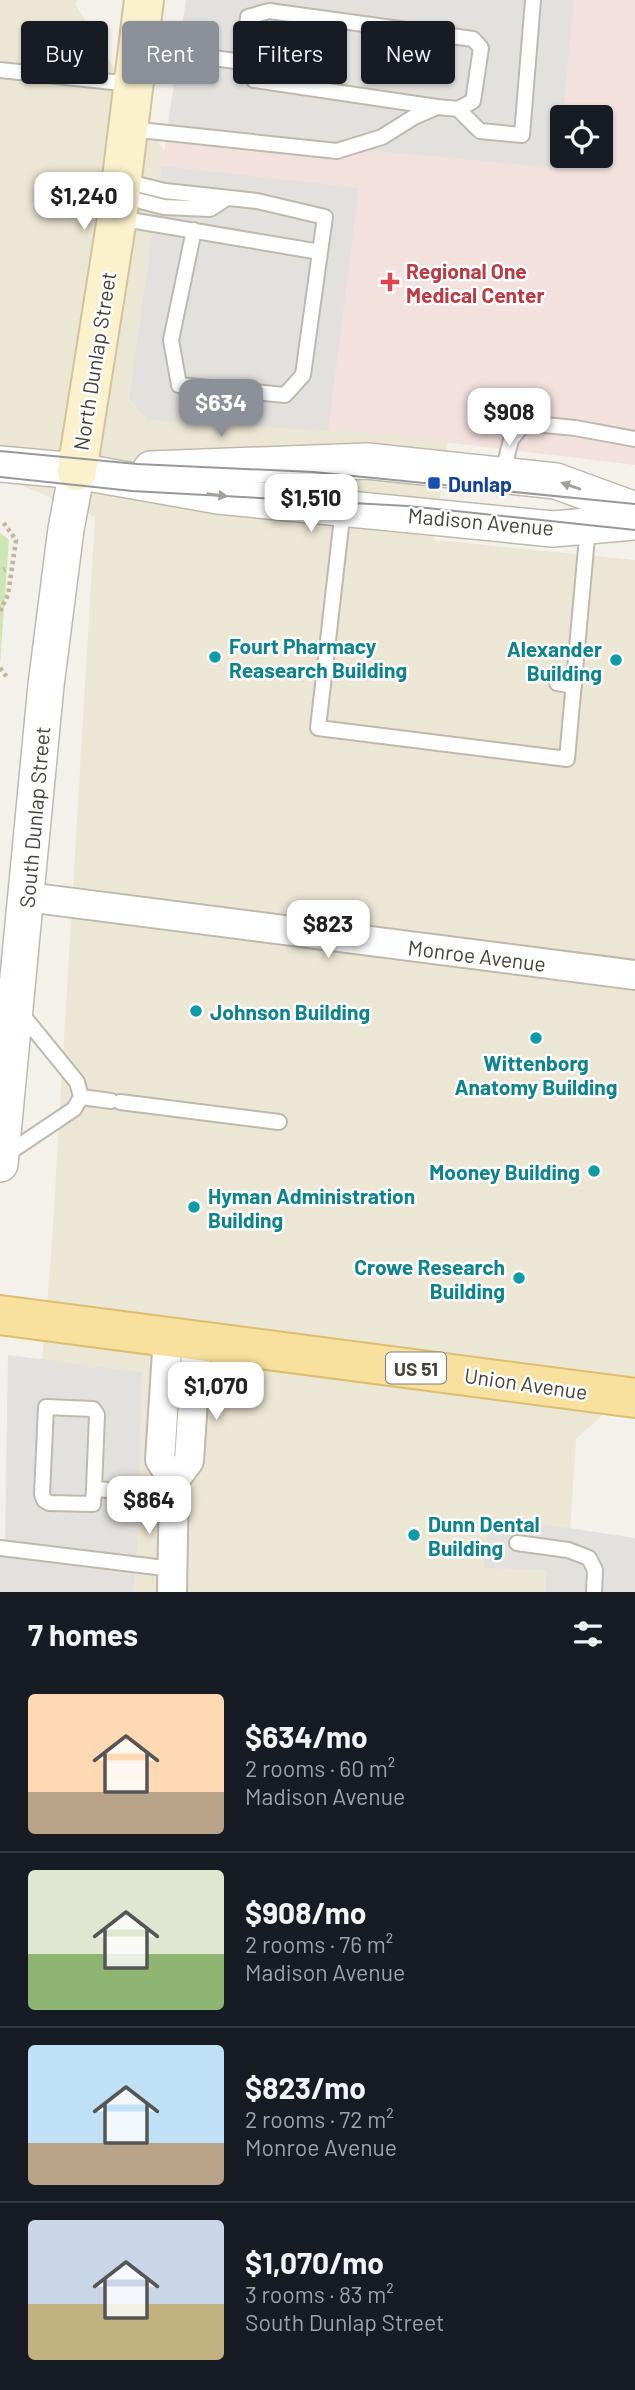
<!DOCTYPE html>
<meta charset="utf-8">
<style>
body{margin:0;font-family:Barlow,sans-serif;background:#20242c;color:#f1f3f6;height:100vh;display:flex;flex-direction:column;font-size:26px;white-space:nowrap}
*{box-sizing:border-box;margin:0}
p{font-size:23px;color:#9ea1a6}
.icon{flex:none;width:38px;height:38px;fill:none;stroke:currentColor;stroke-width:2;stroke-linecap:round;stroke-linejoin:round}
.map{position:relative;height:1592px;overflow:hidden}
.side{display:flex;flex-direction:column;background:#171b24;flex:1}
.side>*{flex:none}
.guide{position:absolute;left:21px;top:21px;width:593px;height:63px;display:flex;gap:14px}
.tools{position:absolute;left:550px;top:105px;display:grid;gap:14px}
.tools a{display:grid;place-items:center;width:63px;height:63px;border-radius:7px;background:#171b24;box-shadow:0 2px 5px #0004;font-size:35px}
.price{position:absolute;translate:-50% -60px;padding:0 16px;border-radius:14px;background:#fff;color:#222;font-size:23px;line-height:46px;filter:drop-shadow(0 2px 4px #0008)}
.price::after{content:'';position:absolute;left:50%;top:42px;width:21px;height:16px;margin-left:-10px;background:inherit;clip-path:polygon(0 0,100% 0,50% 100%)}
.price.active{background:#8c9099;color:#fff}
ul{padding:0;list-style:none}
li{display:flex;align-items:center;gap:21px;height:175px;padding:0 28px}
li+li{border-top:2px solid #363941}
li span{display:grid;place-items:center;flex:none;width:196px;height:140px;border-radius:7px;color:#555}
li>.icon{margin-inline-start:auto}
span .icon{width:84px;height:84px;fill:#fffc;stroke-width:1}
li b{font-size:30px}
h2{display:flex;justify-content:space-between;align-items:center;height:84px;padding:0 28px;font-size:30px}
.chip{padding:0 24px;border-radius:7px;background:#171b24;box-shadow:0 2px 5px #0004;font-size:24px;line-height:63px}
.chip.active{background:#8c9099;color:#fff}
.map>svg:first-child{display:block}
</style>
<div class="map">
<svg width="635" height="1592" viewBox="0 0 635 1592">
<defs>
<pattern id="park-tufts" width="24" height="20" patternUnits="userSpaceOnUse" patternTransform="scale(1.75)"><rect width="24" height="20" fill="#cee5b5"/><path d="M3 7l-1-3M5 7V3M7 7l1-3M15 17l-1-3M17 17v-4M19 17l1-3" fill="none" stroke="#b2c69c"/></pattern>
</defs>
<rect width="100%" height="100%" fill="#f4f1ea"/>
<path fill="#ece6d4" d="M0 0H77L76 5 164 151 488 162 434 540 635 560V1385L576 1439 566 1592H0V1539L26 1541 51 1258 95 517 0 476Z"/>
<path fill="#f3e1de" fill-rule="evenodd" d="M186 0H635V465L360 432 148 420 129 398ZM562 117H600V156H562Z"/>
<path fill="url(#park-tufts)" d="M0 533 9 540 0 664Z"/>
<path fill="#e3e1de" d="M186 0H574L558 168 167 132Z
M162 166 359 188 328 431 148 420 129 398Z
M8 1355 142 1372 137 1559 5 1544Z
M490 1516 635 1538V1592H546V1570L484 1568Z
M0 1554 135 1570 133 1592H0Z"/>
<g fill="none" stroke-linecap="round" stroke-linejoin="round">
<defs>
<path id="service" d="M139 48 243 62
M0 70 131 84
M458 109 480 131 522 135 533 0
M130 129 337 151 382 137 414 117 437 107 458 109 473 101 481 48 473 39 269 11 248 17 243 62 254 80 437 107
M121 196 164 207 210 209 227 198
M118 218 320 252 325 217 257 201 165 191 124 181
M194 230 171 340 179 385 285 395 303 375 320 252
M502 475 511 440 524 423 575 428 635 439
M343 509 318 728 567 759 588 526
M557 683 574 686
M81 1097 111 1101
M120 1102 279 1122
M4 1156 74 1109 81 1097 77 1082 20 1012
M94 1489 93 1504 49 1503 44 1500 42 1494 46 1407 93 1409 97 1415 94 1489 173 1494
M517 1543 568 1550 589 1558 595 1570 594 1592
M0 1548 173 1569"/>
<path id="minor" d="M27 897 635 975
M168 1336 160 1460 174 1481 172 1592
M174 1481 189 1461 197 1339"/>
<path id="tertiary" d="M0 464 77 471 218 496 553 529 635 522
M151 469 367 461 556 481 635 510
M0 1164 46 685 66 529 77 471"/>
<path id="secondary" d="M77 471 117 218 144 0"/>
<path id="primary" d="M0 1315 635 1398"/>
</defs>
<use href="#service" stroke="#bfb9ad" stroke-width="18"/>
<use href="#minor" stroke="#bfb9ad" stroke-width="32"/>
<use href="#tertiary" stroke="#bfb9ad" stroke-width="38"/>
<use href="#secondary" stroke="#d1c49c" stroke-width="42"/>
<use href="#primary" stroke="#ddbe6e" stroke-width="42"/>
<path stroke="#c0b59f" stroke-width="4.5" stroke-dasharray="3.5 3.5" stroke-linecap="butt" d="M0 611 8 595 16 540 3 522
M0 668 7 677"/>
<use href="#service" stroke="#fff" stroke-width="14"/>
<use href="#minor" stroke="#fff" stroke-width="28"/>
<use href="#tertiary" stroke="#fff" stroke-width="35"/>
<use href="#secondary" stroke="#fbf1cc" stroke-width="38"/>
<use href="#primary" stroke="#f8e19e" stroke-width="38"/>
<path stroke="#989898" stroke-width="2" d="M0 451 137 464 313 472 635 504
M0 477 132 491 408 506 635 530"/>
</g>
<defs><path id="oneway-solid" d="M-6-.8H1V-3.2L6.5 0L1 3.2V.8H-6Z" transform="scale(1.75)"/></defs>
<g fill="#a3a09c">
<use href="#oneway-solid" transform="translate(571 486) rotate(-161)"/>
<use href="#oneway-solid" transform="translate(217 495) rotate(8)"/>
</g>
<path fill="#e0444e" stroke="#fff" stroke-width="2.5" d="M386.5 271.5h7v7h7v7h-7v7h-7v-7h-7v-7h7z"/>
<rect fill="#1a4fb4" stroke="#fff" stroke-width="2.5" x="427" y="476" width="14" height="14" rx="3.5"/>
<g fill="#0f9aa8" stroke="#fff" stroke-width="2.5">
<circle cx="215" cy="657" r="7"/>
<circle cx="616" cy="660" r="7"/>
<circle cx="196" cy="1011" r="7"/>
<circle cx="536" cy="1038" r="7"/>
<circle cx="594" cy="1171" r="7"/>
<circle cx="194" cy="1207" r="7"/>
<circle cx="519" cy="1278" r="7"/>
<circle cx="414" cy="1535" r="7"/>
</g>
<g text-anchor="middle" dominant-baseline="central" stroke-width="5" stroke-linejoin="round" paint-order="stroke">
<rect fill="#fff" stroke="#7e7b74" stroke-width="2" x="386" y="1352.5" width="60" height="31" rx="5"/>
<g font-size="19" font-weight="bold" fill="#474238">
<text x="416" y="1368">US 51</text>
</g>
<g font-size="21" font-weight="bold" fill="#be3a42" stroke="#fff" text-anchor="start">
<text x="406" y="270">Regional One<tspan x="406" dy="24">Medical Center</tspan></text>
</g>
<g font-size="21" fill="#474238" stroke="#fff">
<text transform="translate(94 361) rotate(-81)">North Dunlap Street</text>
<text transform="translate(481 521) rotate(5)">Madison Avenue</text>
<text transform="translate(34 817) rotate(-85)">South Dunlap Street</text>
<text transform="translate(477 955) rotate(7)">Monroe Avenue</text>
<text transform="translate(526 1383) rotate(8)">Union Avenue</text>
</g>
<g font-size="21" font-weight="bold" fill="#164399" stroke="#fff" text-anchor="start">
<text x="448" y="483">Dunlap</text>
</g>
<g font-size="21" font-weight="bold" fill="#0d838f" stroke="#fff" text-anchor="start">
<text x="229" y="645">Fourt Pharmacy<tspan x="229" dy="24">Reasearch Building</tspan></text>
<text x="602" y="648" text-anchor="end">Alexander<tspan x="602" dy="24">Building</tspan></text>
<text x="210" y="1011">Johnson Building</text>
<text x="536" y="1062" text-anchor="middle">Wittenborg<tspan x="536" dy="24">Anatomy Building</tspan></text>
<text x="580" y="1171" text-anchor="end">Mooney Building</text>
<text x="208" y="1195">Hyman Administration<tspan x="208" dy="24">Building</tspan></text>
<text x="505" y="1266" text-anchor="end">Crowe Research<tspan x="505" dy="24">Building</tspan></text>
<text x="428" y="1523">Dunn Dental<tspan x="428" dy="24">Building</tspan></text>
</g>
</g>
</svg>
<div class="tools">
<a><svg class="icon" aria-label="locate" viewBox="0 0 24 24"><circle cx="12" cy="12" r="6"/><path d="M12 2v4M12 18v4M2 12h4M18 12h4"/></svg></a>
</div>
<b class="price" style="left:84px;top:232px">$1,240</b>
<b class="price active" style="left:221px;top:439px">$634</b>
<b class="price" style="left:509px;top:448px">$908</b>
<b class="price" style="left:311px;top:534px">$1,510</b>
<b class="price" style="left:328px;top:960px">$823</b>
<b class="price" style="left:216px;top:1422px">$1,070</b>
<b class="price" style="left:149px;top:1536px">$864</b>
<div class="guide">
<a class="chip">Buy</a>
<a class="chip active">Rent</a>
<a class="chip">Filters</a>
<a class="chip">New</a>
</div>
</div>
<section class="side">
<h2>7 homes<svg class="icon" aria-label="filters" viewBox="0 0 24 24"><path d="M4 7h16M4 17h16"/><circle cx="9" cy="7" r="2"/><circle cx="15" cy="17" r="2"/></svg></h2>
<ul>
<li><span style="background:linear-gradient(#ffd9b3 70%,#b9a48a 0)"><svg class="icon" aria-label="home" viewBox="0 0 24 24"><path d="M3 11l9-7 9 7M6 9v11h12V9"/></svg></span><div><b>$634/mo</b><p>2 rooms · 60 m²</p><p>Madison Avenue</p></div></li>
<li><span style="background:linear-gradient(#dfe7d0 60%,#8fb573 0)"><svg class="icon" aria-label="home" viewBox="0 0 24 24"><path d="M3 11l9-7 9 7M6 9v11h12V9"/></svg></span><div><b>$908/mo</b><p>2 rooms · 76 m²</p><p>Madison Avenue</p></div></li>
<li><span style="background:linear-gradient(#bfe0f5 70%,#b9a48a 0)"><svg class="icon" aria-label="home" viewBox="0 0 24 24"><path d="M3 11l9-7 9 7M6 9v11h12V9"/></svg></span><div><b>$823/mo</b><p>2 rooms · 72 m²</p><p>Monroe Avenue</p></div></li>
<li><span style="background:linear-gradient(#c9d6e8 60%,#c2b280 0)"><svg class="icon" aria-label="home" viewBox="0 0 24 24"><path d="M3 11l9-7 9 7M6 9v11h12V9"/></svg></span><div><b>$1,070/mo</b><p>3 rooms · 83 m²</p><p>South Dunlap Street</p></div></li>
</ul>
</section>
